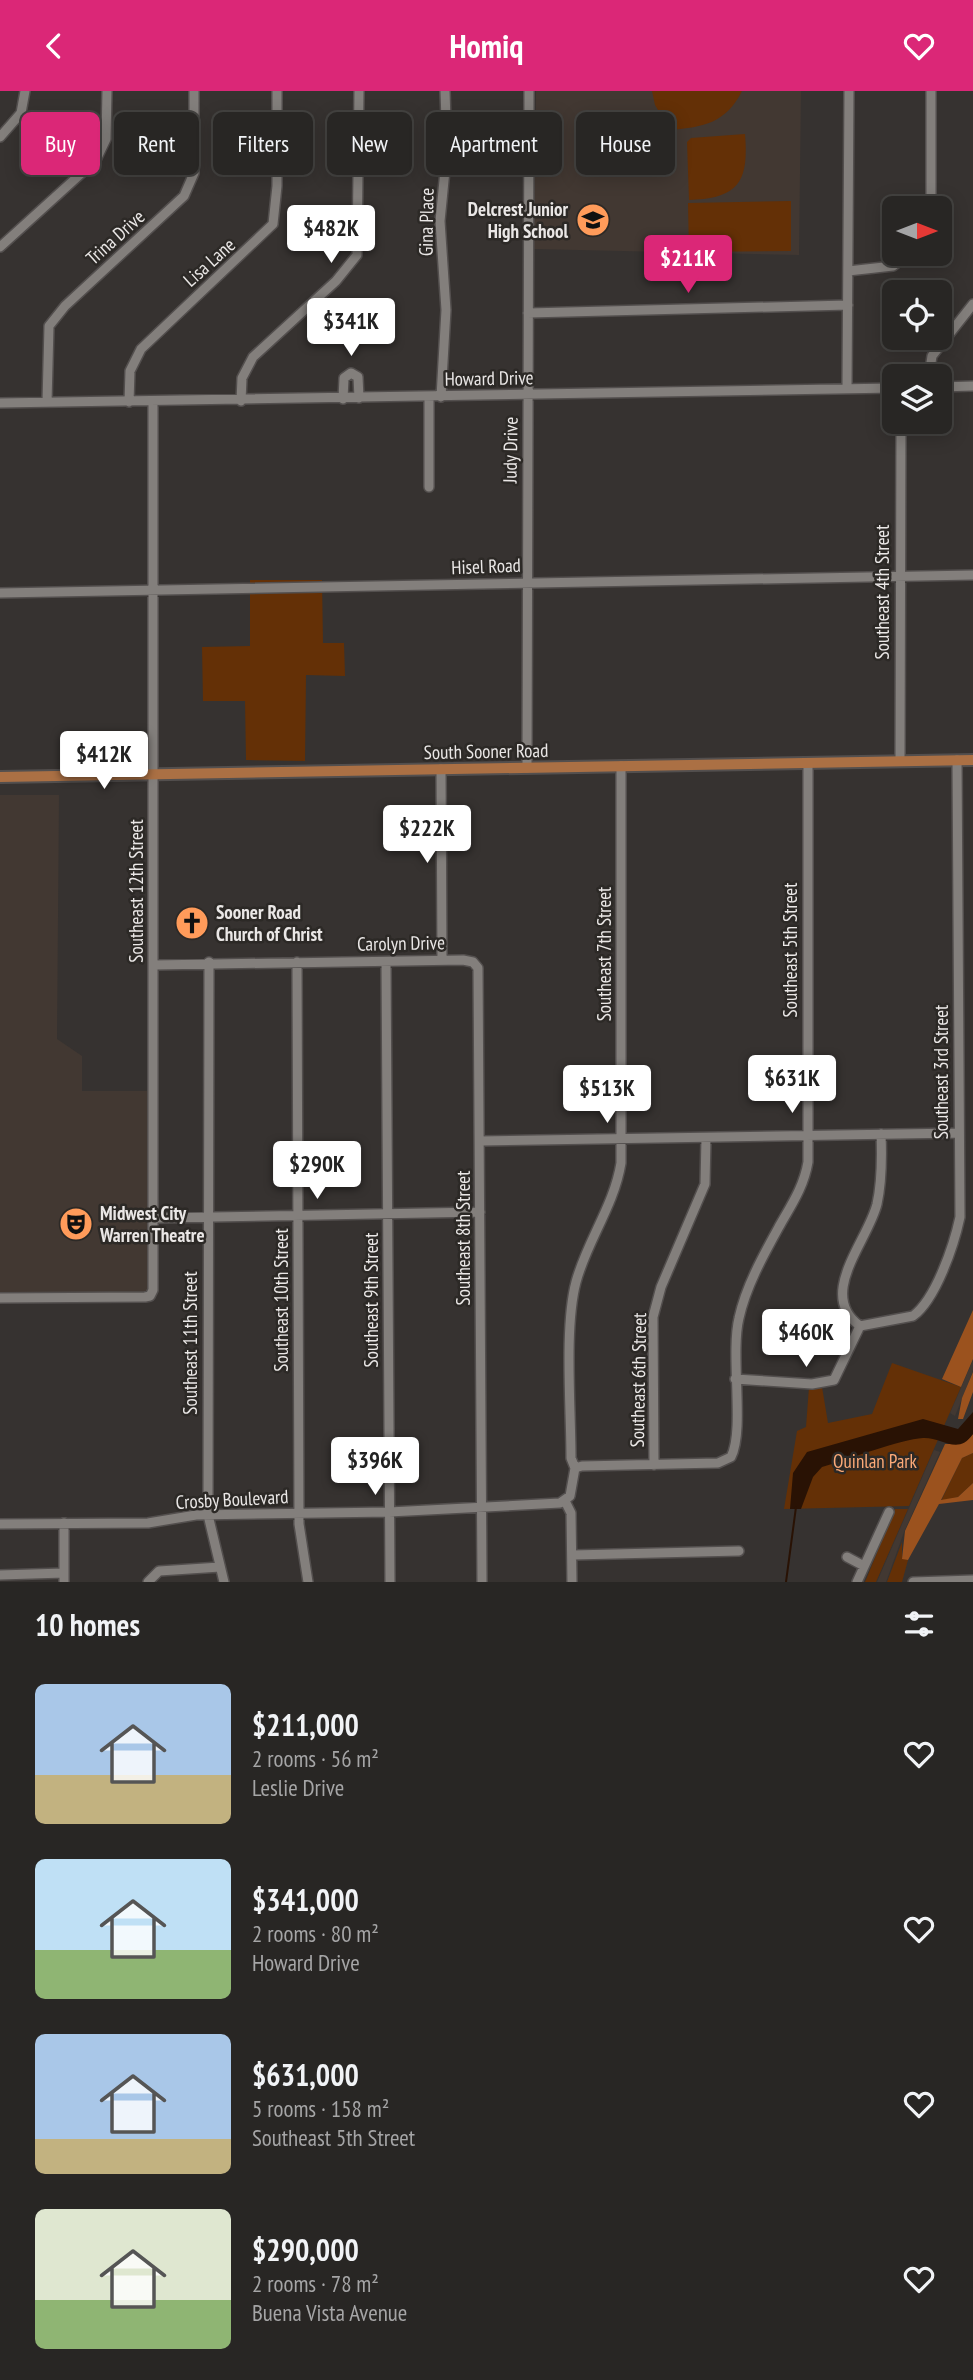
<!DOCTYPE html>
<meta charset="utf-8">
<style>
body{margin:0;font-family:"PT Sans Narrow",sans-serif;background:#302e2c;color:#f1f3f6;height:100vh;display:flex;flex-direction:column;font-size:26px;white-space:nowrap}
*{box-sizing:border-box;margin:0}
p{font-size:23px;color:#a5a5a6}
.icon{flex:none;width:38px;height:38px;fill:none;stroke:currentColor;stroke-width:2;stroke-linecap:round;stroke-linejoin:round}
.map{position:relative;height:1491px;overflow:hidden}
.sheet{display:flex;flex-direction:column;background:#282624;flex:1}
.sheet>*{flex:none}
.top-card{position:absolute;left:21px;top:21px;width:931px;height:63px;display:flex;gap:14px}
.needle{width:46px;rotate:90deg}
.buttons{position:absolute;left:882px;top:105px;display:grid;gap:14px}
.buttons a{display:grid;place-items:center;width:70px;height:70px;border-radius:10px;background:#282624;box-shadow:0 4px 18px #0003,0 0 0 2px #444341;font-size:35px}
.price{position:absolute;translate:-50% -60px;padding:0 16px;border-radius:7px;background:#fff;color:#222;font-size:23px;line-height:46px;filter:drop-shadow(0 2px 4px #0008)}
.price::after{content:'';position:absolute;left:50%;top:42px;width:21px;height:16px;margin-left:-10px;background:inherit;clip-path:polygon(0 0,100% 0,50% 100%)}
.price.selected{background:#db2777;color:#fff}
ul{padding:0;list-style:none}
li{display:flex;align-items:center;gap:21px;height:175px;padding:0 35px}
li span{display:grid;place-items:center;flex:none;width:196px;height:140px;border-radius:10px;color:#555}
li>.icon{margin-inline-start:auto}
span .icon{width:84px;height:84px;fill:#fffc;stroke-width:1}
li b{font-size:30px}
h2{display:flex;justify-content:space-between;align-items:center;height:84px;padding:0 35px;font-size:30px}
.pill{padding:0 24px;border-radius:10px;background:#282624;box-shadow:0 4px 18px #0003,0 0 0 2px #444341;font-size:24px;line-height:63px}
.pill.selected{background:#db2777;color:#fff}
header{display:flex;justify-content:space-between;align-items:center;height:91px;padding:0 35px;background:#db2777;color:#fff;font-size:32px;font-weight:800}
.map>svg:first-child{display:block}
</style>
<header><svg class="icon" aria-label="back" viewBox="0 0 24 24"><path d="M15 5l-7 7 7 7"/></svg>Homiq<svg class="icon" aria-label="heart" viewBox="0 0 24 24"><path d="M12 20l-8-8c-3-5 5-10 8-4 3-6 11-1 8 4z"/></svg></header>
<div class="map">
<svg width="973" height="1491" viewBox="0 0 973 1491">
<rect width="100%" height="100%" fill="#363230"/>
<path fill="#423832" d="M536 0H801L799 164 534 158Z
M0 704H59L57 948 82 965V1000H148L147 1202 0 1203Z
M973 1269V1280L955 1325 950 1322Z
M934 1359 940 1361 904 1441 886 1491H877Z"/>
<path fill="#643006" d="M652 0H742C726 32 704 36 670 39L655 14Z
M745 43C749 92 738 107 689 109L687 51 691 47Z
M791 110V160L689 161 688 112Z
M250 489H322L323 552H344L345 585 306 584 305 670 246 669 245 610H203L202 556 250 555Z
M892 1272 961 1296 909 1415 784 1418 797 1340 806 1336 809 1296H822L828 1332 872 1323Z
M973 1362V1392L958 1406 941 1410 962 1367Z
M895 1418H908L876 1491H865Z
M902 1451V1467L908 1469 902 1491H887Z"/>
<path fill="#9b521e" d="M973 1219V1268L961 1296 942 1288Z
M973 1281V1301L963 1328H958L962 1307Z
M973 1343V1362L962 1367 941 1409 958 1406 973 1392V1409L939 1413 908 1469 902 1468 905 1440 945 1353H960Z"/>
<path fill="#291204" d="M973 1321V1343C958 1365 942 1346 923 1347 901 1348 847 1369 822 1376L813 1386 801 1418H790L793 1382 807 1361 923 1328 958 1338Z"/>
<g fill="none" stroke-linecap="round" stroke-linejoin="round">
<path stroke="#291204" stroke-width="2" d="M786 1491 796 1416"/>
<defs>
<path id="minor" d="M0 46 21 22 25 0
M931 117V0
M0 156 96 69 106 48 107 0
M848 180 893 175 908 163
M528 222 848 214
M929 285 932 265 973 213
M940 296 973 295
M847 297 849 0
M441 306 446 219 440 130 447 59 445 0
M343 308 344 287 351 282 358 286 359 307
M241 310 242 287 253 266 336 190 357 164 359 0
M47 311 49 235 65 215 184 105 194 82V0
M129 311 130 280 141 258 273 133 277 95V0
M0 312 894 297
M429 396V306
M0 502 973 484
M900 670 901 331
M527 677 529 0
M441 678 442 869
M209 871 208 1424 224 1491
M297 871 299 1433 308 1491
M386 871 390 1491
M154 874 463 869 473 871 478 877 482 1491
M480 1050 959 1042
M155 1127 480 1121
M0 1207 145 1206 150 1205 153 1199V310
M860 1235 913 1225C936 1208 954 1154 960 1126L957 669
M860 1235C816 1204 868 1150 877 1113 882 1090 882 1067 881 1043
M735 1288 812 1293 834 1289 860 1235
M654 1374 653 1226 661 1196 705 1093 706 1047
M575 1377 571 1367C571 1318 564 1236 576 1191 587 1150 614 1115 621 1072V675
M565 1410 571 1422 572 1491
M0 1433 148 1432 196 1424 389 1421 560 1412 570 1405 575 1377 582 1375 718 1372 731 1366C745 1339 730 1264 739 1227 746 1195 764 1163 780 1134 792 1113 804 1095 808 1071V672
M573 1464 739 1460
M847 1466 864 1475
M0 1484 64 1482
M64 1491V1432
M148 1491 159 1480 220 1476
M857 1491 889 1421
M913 1491 973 1489"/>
<path id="major" d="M0 686 973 669"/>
</defs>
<use href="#minor" stroke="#534f4e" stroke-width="12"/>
<use href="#major" stroke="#534f4e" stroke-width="14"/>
<use href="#minor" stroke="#837f7c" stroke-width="9"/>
<use href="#major" stroke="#ab7044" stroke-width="10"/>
</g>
<defs>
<symbol id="school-disc" viewBox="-11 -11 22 22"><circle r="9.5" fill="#ff9b5a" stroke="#2c2926"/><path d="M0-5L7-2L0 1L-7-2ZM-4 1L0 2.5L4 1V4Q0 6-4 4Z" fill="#111"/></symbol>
<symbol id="church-disc" viewBox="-11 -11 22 22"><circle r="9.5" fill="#ff9b5a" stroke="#2c2926"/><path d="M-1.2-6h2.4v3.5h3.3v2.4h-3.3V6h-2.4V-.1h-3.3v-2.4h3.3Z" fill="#111"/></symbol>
<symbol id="theatre-disc" viewBox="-11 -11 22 22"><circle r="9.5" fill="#ff9b5a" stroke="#2c2926"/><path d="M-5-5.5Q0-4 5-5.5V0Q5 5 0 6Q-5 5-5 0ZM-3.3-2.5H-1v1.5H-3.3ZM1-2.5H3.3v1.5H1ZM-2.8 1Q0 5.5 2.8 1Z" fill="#111"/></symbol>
</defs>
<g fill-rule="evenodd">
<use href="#school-disc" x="574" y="110" width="38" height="38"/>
<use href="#church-disc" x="173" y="813" width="38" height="38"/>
<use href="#theatre-disc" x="57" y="1114" width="38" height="38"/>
</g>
<g text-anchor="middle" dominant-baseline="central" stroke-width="5" stroke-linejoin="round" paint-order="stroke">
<g font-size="19" font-weight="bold" fill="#eae7e6" stroke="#2c2926" text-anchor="start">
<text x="568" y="118" text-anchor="end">Delcrest Junior<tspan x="568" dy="22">High School</tspan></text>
<text x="216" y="821">Sooner Road<tspan x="216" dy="22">Church of Christ</tspan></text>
<text x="100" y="1122">Midwest City<tspan x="100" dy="22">Warren Theatre</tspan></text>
</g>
<g font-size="19" fill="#eae7e6" stroke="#2c2926">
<text transform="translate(426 131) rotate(-89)">Gina Place</text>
<text transform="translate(115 146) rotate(-42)">Trina Drive</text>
<text transform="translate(209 171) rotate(-42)">Lisa Lane</text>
<text transform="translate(489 287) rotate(-1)">Howard Drive</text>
<text transform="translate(510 359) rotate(-89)">Judy Drive</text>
<text transform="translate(486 475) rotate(-2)">Hisel Road</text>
<text transform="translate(882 501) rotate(-90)">Southeast 4th Street</text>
<text transform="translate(486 660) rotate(-1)">South Sooner Road</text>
<text transform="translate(136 800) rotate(-90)">Southeast 12th Street</text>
<text transform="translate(401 852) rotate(-1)">Carolyn Drive</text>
<text transform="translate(790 859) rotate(-90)">Southeast 5th Street</text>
<text transform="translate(604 863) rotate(-90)">Southeast 7th Street</text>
<text transform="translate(941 981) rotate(-90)">Southeast 3rd Street</text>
<text transform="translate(463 1147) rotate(-90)">Southeast 8th Street</text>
<text transform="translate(281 1209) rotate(-90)">Southeast 10th Street</text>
<text transform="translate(371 1209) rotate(-90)">Southeast 9th Street</text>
<text transform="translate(190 1252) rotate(-90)">Southeast 11th Street</text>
<text transform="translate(638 1289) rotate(-89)">Southeast 6th Street</text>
<text transform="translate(232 1408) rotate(-3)">Crosby Boulevard</text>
</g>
<g font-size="19" fill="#fcaa78" stroke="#2c2926">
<text x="875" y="1370">Quinlan Park</text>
</g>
</g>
</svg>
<div class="buttons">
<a><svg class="needle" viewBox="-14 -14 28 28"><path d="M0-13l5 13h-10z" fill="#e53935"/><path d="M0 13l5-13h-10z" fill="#a5a5a6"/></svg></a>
<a><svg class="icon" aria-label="locate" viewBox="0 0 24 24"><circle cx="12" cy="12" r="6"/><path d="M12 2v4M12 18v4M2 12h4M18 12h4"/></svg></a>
<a><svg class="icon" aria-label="layers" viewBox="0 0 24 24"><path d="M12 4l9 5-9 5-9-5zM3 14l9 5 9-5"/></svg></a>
</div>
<b class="price" style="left:331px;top:174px">$482K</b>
<b class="price selected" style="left:688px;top:204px">$211K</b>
<b class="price" style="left:351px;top:267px">$341K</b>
<b class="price" style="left:104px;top:700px">$412K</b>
<b class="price" style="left:427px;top:774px">$222K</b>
<b class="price" style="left:792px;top:1024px">$631K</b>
<b class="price" style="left:607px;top:1034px">$513K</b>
<b class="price" style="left:317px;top:1110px">$290K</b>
<b class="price" style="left:806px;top:1278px">$460K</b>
<b class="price" style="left:375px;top:1406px">$396K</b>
<div class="top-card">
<a class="pill selected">Buy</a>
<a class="pill">Rent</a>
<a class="pill">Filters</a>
<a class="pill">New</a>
<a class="pill">Apartment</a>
<a class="pill">House</a>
</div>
</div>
<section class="sheet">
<h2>10 homes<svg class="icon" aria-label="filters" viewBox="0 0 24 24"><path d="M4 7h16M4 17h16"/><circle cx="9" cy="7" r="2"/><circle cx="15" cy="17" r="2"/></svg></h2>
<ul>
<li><span style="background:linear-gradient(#a9c7e8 65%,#c2b280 0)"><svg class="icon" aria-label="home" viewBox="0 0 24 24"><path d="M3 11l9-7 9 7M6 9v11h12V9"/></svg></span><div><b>$211,000</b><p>2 rooms · 56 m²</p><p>Leslie Drive</p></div><svg class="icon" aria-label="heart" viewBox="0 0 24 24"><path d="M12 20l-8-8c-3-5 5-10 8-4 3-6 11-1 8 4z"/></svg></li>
<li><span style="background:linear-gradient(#bfe0f5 65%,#8fb573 0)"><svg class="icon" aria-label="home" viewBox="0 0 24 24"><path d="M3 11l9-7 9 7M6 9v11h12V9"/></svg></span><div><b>$341,000</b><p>2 rooms · 80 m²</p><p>Howard Drive</p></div><svg class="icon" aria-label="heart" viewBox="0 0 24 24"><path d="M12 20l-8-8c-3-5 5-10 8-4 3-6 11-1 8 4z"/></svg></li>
<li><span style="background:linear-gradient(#a9c7e8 75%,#c2b280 0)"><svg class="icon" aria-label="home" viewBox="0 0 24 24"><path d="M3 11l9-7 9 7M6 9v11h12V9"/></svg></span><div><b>$631,000</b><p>5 rooms · 158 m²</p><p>Southeast 5th Street</p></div><svg class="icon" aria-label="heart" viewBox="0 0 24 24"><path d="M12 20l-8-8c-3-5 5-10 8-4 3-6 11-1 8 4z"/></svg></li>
<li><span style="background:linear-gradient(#dfe7d0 65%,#8fb573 0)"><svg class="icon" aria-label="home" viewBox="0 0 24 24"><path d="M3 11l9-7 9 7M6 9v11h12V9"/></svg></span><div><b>$290,000</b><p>2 rooms · 78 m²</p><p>Buena Vista Avenue</p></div><svg class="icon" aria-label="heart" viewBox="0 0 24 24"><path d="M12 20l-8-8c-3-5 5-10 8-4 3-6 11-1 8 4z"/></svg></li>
</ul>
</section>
